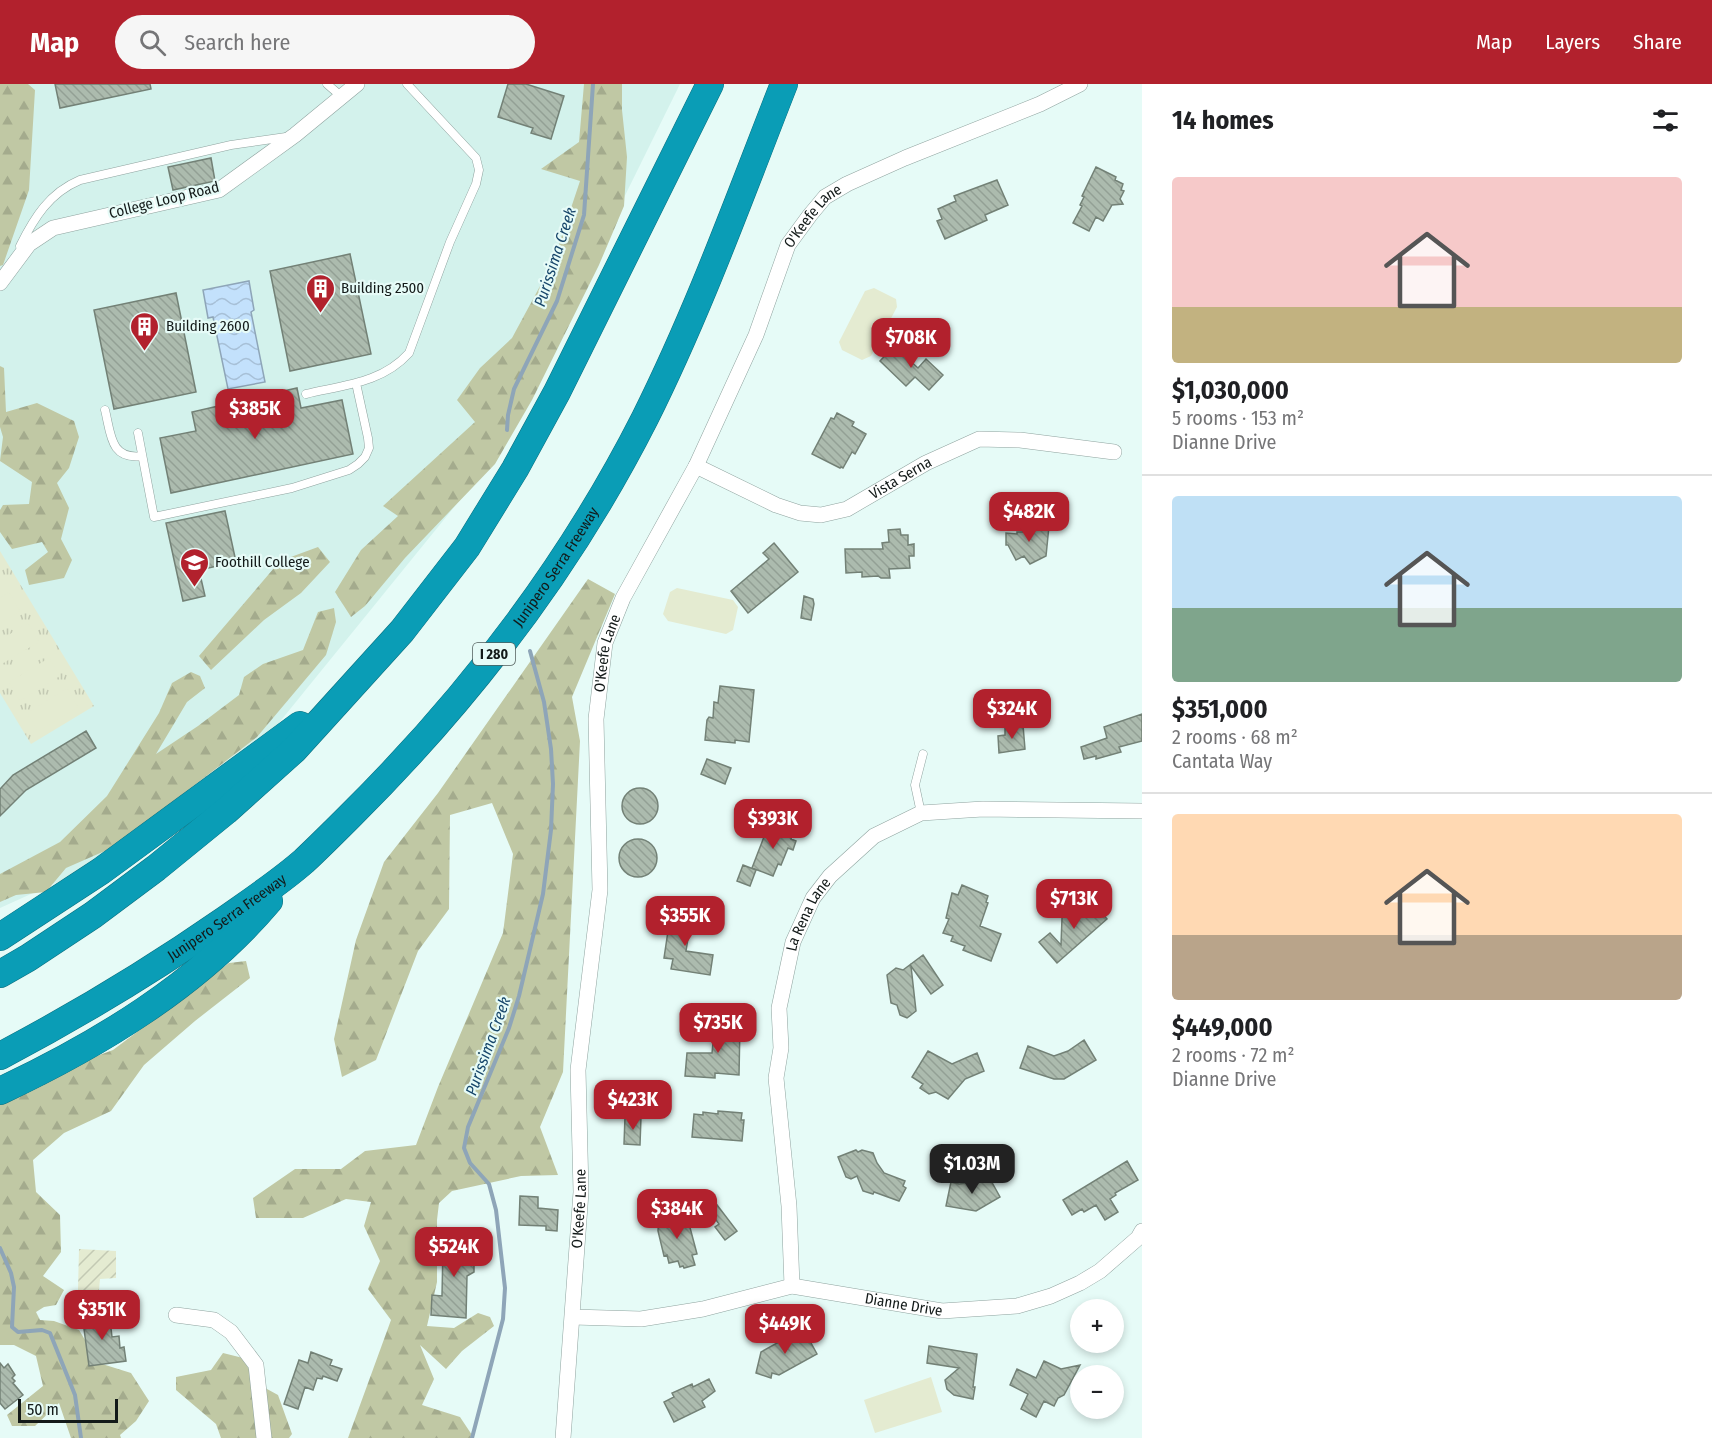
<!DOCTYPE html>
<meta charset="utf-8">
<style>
body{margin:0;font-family:"Fira Sans Condensed",sans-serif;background:#f6f6f6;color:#202124;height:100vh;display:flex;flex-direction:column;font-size:22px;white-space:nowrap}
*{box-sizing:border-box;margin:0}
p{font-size:20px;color:#757577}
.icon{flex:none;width:33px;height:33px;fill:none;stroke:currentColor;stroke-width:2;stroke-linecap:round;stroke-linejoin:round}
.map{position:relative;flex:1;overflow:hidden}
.drawer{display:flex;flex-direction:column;background:#fff;width:570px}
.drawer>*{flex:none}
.fabs{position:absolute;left:1070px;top:1215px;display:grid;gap:12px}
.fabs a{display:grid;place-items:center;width:54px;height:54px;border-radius:50%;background:#fff;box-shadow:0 3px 9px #0003;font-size:30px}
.scale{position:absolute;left:18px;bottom:15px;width:100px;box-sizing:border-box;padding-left:6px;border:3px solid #131a19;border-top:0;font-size:16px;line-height:21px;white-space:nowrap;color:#131a19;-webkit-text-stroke:4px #e6fbf7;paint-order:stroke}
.price{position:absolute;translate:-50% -51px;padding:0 14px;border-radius:12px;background:#b2212d;color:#fff;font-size:20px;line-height:39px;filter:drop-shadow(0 2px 3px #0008)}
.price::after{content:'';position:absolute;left:50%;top:36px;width:18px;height:14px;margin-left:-9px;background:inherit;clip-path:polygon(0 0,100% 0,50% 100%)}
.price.selected{background:#222;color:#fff}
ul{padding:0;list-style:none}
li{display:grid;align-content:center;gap:12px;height:318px;padding:0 30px}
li+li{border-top:2px solid #e0e0e0}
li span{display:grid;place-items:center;height:186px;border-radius:6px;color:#555}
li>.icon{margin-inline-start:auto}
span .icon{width:108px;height:108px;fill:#fffc;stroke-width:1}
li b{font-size:26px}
h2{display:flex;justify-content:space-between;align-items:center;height:72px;padding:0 30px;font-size:26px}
header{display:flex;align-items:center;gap:36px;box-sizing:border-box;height:84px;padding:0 30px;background:#b2212d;color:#fff}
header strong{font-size:28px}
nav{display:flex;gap:33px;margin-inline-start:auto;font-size:21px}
.search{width:420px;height:54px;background:#f6f6f6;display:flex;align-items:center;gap:15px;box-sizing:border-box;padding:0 21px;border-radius:33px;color:#757577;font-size:22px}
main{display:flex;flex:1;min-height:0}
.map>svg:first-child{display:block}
</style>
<header>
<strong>Map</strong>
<div class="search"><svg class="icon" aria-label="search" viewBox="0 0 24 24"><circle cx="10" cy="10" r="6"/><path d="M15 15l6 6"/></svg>Search here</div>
<nav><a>Map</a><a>Layers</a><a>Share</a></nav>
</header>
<main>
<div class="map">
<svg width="1142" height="1354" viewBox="0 0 1142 1354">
<defs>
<pattern id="grass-tufts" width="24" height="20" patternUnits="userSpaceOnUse" patternTransform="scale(1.5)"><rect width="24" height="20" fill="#e4ebd1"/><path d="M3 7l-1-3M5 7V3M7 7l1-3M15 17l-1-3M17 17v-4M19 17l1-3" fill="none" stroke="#c3c9b3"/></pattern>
<pattern id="forest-firs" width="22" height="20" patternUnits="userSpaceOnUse" patternTransform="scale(1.5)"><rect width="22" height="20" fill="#c0c8a4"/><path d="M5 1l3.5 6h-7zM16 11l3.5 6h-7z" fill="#a4ab8d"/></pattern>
<pattern id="garden-furrows" width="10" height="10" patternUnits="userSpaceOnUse" patternTransform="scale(1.5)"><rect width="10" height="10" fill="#e4ebd1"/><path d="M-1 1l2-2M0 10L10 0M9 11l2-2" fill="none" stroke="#c3c9b3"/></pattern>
<pattern id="water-waves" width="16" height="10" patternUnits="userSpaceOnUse" patternTransform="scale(1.5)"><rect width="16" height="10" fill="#c3e1fc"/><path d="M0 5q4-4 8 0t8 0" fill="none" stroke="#a7c0d7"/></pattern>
<pattern id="building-back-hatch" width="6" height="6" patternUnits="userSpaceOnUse" patternTransform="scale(1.5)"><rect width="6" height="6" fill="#acbbae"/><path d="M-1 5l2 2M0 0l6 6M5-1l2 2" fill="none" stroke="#93a095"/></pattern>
</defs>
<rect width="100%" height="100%" fill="#e6fbf7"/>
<path fill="#d3f2ec" d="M0 0H680L498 369 278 640 148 757 0 824Z"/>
<path fill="url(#grass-tufts)" d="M0 467 94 622 31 660 0 609Z"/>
<path fill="url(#forest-firs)" d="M0 0H28L35 6 29 106 3 181 0 182Z
M584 0H622V26L627 73 624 122 599 181 532 316 495 380 405 474 365 522 351 533 335 508 361 466 398 432 383 422 475 338 457 316 480 284 512 254 553 178 580 97 541 85 579 58Z
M0 282 4 284 6 328 37 319 74 337 79 353 69 384 57 399 69 424 61 455 72 476 64 494 29 501 25 486 48 468 42 458 12 465 0 448V426L3 421 29 420 32 398 0 377 3 353 0 343Z
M318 463 330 478 301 509 264 536 211 586 199 572 280 477Z
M588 495 615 510 572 613 580 657 563 988 540 1043 558 1091 521 1092 452 1107 439 1119 437 1136V1198L427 1242 454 1244 478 1229 490 1233 494 1242 462 1267 446 1285 420 1261 434 1295 422 1321 460 1333 474 1354H348L391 1236 368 1205 380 1177 364 1142 371 1118 346 1115 303 1134H256L253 1114 295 1085H341L365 1067 416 1061 438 1003 503 849 513 770 492 719 450 731 449 825 418 867 376 976 342 993 334 955 356 856 384 778 438 709Z
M334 524 336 538 326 571 257 653 114 763 66 784 46 808 16 811 0 818V790L60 758 107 712 159 629 172 599 191 588 200 592 205 604 187 618 156 670 198 642 239 611 244 593 263 580 303 566 318 528Z
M246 877 250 894 195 937 144 981 111 1027 64 1049 33 1076 36 1108 60 1131 61 1168 43 1192 64 1206 56 1221 44 1223 36 1228 40 1236 54 1237 79 1246 99 1279 131 1289 149 1317 136 1337 120 1351 121 1354H71L59 1319 35 1342H12L7 1331 43 1302 36 1272 14 1261H0V1017L38 994 113 966 229 879Z
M223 1269 243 1274 256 1299 278 1311 292 1350 289 1354H221L216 1340 176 1306V1293L211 1286Z"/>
<path fill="url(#garden-furrows)" d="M79 1165 116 1167V1194L100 1195 99 1206H78Z"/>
<path fill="#e4ebd1" d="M874 204 896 215 897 223 871 272 862 276 842 266 839 258 865 207Z
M677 504 733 516 738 523 733 546 726 550 668 537 663 530 670 508Z
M9 508 20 527 0 539V514Z
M28 539 39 558 0 581V556Z
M49 574 60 592 20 617 9 598Z
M67 604 78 623 38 647 27 629Z
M931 1293 942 1328 875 1349 864 1316Z"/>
<path fill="url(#water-waves)" stroke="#8ea5b8" stroke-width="1.5" d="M249 197 254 226 251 228 265 298 228 305 213 233 208 234 203 206Z"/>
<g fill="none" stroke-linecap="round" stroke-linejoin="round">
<path stroke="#8ea5b8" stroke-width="4" d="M507 346 508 331 514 305 557 217 584 131 593 0
M0 1164 11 1189 14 1203 12 1243 18 1248 42 1246 50 1249 75 1311 81 1354
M472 1354 503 1235 505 1204 496 1126 489 1100 470 1079 464 1064 468 1043 509 944 519 912 543 810 551 746 553 700 551 665 544 618 530 567"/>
</g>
<path fill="url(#building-back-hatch)" stroke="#738176" stroke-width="1.5" d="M55 0H150L151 5 60 24Z
M508 0H526L564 12 551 55 531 49 533 44 498 33Z
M211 74 215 97 173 106 168 83Z
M1096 83 1116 93 1115 96 1123 100 1121 106 1124 107 1120 115 1123 120 1112 121 1103 137 1096 133 1089 147 1073 139 1082 122 1080 121 1084 113 1082 112Z
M997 96 1008 121 985 131 987 136 945 155 937 137 942 135 938 125 956 117 954 112Z
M350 170 371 270 290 287 270 187Z
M176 209 196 308 114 325 94 226Z
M894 262 918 284 926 275 943 291 929 306 915 293 906 302 880 277Z
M297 304 301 324 342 316 353 370 171 409 160 354 196 347 192 328Z
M837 329 854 338 852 342 866 350 855 370 852 368 843 384 841 383 840 384 812 370 831 334 834 335Z
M225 427 236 478 199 486 205 512 183 517 166 439Z
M1031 441 1049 442 1046 472 1030 480 1024 472 1016 476 1008 461H1006V449L1017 450V448H1023V445L1031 446Z
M900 445 901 451H908V461L914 460V472H909L910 484 889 485 890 494H881L878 492 862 493V488L846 489 845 465H883L882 459 889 458 888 446Z
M774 459 798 488 748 529 731 507 769 475 763 469Z
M804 512 813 515 814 520 811 536 801 534Z
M720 602 754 606 749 658 735 656V659L705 656 707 636 709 633 713 634 714 618 718 619Z
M1142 630V657L1119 663 1121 668 1096 675V672L1084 675 1081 663 1107 654 1104 643Z
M1023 641 1025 665 999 669 998 652 1005 651V644Z
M86 647 96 664 26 706 0 732V705L13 691Z
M707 675 731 684 725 700 701 690Z
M622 722a18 18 0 1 1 36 0a18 18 0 1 1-36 0Z
M775 743 793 749 791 755 796 757 793 766 788 764 781 781 778 780 773 792 752 784 767 745 773 747Z
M619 774a19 19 0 1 1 38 0a19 19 0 1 1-38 0Z
M743 781 756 786 750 802 737 797Z
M962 801 988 812 986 818 988 819 980 842 1001 850 991 877 963 866 965 862 951 857 953 852 943 849 949 835 946 834 952 809 958 811Z
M1084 815 1097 823 1107 835 1057 879 1039 858 1050 849 1061 861 1062 834Z
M671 827 692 830 686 867 713 871 710 891 671 885 673 875 664 874Z
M923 871 943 901 931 910 911 882 916 927 907 934 900 931 897 921 891 919 887 891 896 884 903 886Z
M715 939 740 941 739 991 715 989V994L685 992 687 969H712Z
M1084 956 1096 976 1064 995H1054L1020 984 1028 962 1054 972 1068 967Z
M928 967 952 980 977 969 984 987 965 995 948 1015 936 1008 929 1010 920 1004 923 1000 912 993Z
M718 1027 742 1029 741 1036H744L742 1057 692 1053 694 1030 703 1031V1028L718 1030Z
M625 1033H641L640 1061 624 1060Z
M856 1066 858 1068 862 1066 873 1069 877 1079 884 1089 905 1097 903 1102 906 1104 899 1117 874 1108 873 1110 863 1107 857 1092 851 1095 846 1093 838 1073Z
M1127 1077 1138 1096 1115 1109 1116 1111 1110 1115 1118 1128 1105 1136 1096 1121 1084 1128 1082 1125 1072 1131 1063 1116Z
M989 1093 1000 1113 976 1127 946 1122 951 1098 959 1100 983 1097Z
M520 1112 538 1113V1124L558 1126 557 1147 546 1146V1142L519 1141Z
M714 1117 737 1147 725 1156 715 1143 719 1140 706 1122Z
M659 1130 682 1131V1138L688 1136 697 1170 692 1171 695 1181 684 1184 683 1182 680 1183 678 1177 669 1179 667 1171 664 1172 658 1147Z
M449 1148H469L468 1170H474V1188L467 1192 466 1234 431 1231 432 1211 442 1212 443 1162H449Z
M109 1227 112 1253 119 1252 120 1264 124 1263 126 1277 89 1282 84 1245 89 1244 87 1231Z
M805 1248 817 1270 779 1291 772 1289 771 1294 756 1289 761 1268 795 1249 797 1252Z
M929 1262 977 1270 973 1303H975L973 1315 954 1311 947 1305 945 1296 959 1284 927 1279Z
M311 1268 332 1276 330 1281 342 1285 337 1297 323 1292 322 1295 317 1294 313 1306 305 1303 298 1325 284 1320 299 1276 308 1279Z
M1044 1277 1061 1285 1080 1281 1064 1311 1058 1314 1054 1322 1044 1317 1036 1333 1021 1325 1028 1310 1010 1301 1017 1285 1036 1294Z
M0 1279 4 1284 8 1280 15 1291 12 1294 15 1297 13 1299 23 1311 5 1325 0 1319Z
M709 1295 715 1307 702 1317 705 1323 674 1338 664 1318 674 1313 672 1309 692 1300 693 1303Z"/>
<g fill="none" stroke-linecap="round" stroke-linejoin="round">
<defs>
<path id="service" d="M327 0 342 13
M20 162C34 134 49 109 80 96L231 61 286 53
M306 310C344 301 382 299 409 269L450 158 476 100 479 86 476 74 407 0
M105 326C111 350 110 376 142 372
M138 349 154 433 292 404 349 386 358 380 365 373 369 364 368 354 356 299
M921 729 915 701 923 670"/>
<g id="minor">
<path d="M0 199 29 160 53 144 219 106 295 51 357 0"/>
<path id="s1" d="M696 382 776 421 800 429 821 431 847 425 926 379 979 355 1020 356 1114 368"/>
<path id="s2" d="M792 1202 789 1122 776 994 781 964 779 924 793 858 813 814 830 792 874 752 921 729 983 725 1142 727"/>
<path d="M176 1231 214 1236 231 1248 256 1281 264 1354"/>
<path id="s3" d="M573 1233 641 1235 703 1225 792 1202 942 1227 1017 1222 1051 1212 1080 1199 1100 1187 1138 1154 1142 1147"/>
<path id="s4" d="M563 1354 581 1108 578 986 600 806 596 635 605 559 623 514 696 382 756 251 788 161 810 131 825 113 847 100 905 74 1040 20 1080 0"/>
</g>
<g id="motorway">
<path d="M0 853 101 787 300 641"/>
<path d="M0 890 28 874 93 831 156 784 226 727 294 666 402 547 467 463 515 385 557 308 710 0"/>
<path id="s5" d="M0 972C78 931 154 885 226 835 253 816 280 798 304 777 320 762 335 747 350 732 468 615 570 482 645 334 699 226 740 112 784 0"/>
<path d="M0 1007C98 961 198 901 269 817"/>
</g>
</defs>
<use href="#service" stroke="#8fa39f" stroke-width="9"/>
<use href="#minor" stroke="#8fa39f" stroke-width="16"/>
<use href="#motorway" stroke="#0d6f7f" stroke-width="28"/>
<use href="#service" stroke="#fff" stroke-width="8"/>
<use href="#minor" stroke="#fff" stroke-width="15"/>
<use href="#motorway" stroke="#0a9db6" stroke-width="27"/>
</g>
<defs>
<symbol id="building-pin" viewBox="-11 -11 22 30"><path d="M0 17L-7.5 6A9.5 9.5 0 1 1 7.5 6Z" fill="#b2212d" stroke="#e6fbf7"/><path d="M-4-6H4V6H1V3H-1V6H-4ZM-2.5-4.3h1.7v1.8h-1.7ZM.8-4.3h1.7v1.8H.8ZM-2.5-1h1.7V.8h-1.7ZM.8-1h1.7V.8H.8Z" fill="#fff"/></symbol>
<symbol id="university-pin" viewBox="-11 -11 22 30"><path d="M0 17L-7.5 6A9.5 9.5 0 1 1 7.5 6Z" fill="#b2212d" stroke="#e6fbf7"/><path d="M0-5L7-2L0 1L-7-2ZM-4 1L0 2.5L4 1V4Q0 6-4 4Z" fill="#fff"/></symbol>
</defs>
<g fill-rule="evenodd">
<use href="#building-pin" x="304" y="188" width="33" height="45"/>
<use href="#building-pin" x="128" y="226" width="33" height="45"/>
<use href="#university-pin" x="178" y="462" width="33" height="45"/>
</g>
<g text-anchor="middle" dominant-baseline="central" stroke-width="4.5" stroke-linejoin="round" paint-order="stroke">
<rect fill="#e6fbf7" stroke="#525e5c" stroke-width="1.5" x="473" y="559" width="42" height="22" rx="4.5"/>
<g font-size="14" font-weight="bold" fill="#131a19">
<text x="494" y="570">I 280</text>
</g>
<g font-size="15" fill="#131a19" stroke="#e6fbf7">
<text transform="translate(164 116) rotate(-14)">College Loop Road</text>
<text stroke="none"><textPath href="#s4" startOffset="1275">O'Keefe Lane</textPath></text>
<text stroke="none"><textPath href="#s1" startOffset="224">Vista Serna</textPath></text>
<text stroke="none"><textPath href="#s5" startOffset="750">Junipero Serra Freeway</textPath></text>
<text stroke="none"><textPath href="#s4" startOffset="788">O'Keefe Lane</textPath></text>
<text stroke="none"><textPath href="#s2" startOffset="378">La Rena Lane</textPath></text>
<text stroke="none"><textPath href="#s5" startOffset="266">Junipero Serra Freeway</textPath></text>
<text stroke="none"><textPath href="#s4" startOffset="230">O'Keefe Lane</textPath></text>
<text stroke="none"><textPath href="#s3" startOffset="336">Dianne Drive</textPath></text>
</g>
<g font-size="15" fill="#131a19" stroke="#e6fbf7" text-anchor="start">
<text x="341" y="204">Building 2500</text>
<text x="166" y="242">Building 2600</text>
<text x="215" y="478">Foothill College</text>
</g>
<g font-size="16" font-style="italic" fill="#17466a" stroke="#e6fbf7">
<text transform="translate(555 173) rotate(-72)">Purissima Creek</text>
<text transform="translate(488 962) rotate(-70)">Purissima Creek</text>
</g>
</g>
</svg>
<div class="fabs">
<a>+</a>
<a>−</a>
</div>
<div class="scale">50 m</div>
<b class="price" style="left:911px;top:285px">$708K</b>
<b class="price" style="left:255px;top:356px">$385K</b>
<b class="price" style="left:1029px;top:459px">$482K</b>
<b class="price" style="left:1012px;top:656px">$324K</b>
<b class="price" style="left:773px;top:766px">$393K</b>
<b class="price" style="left:1074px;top:846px">$713K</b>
<b class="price" style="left:685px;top:863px">$355K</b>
<b class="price" style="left:718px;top:970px">$735K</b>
<b class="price" style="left:633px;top:1047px">$423K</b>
<b class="price selected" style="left:972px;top:1111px">$1.03M</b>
<b class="price" style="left:677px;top:1156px">$384K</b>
<b class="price" style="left:454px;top:1194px">$524K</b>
<b class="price" style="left:102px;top:1257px">$351K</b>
<b class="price" style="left:785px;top:1271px">$449K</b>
</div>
<section class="drawer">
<h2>14 homes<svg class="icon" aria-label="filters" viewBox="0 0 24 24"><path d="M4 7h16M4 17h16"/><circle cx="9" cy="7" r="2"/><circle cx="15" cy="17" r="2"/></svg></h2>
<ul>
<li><span style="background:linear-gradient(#f6c9c9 70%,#c2b280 0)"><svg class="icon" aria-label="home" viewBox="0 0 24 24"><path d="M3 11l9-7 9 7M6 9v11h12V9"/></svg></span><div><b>$1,030,000</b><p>5 rooms · 153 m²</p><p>Dianne Drive</p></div></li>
<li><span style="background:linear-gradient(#bfe0f5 60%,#7fa58c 0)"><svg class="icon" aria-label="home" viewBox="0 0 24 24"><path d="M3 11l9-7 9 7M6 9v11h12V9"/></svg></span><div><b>$351,000</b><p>2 rooms · 68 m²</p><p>Cantata Way</p></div></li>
<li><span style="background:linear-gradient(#ffd9b3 65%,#b9a48a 0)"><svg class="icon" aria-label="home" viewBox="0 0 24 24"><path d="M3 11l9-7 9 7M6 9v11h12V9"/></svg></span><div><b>$449,000</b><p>2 rooms · 72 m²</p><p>Dianne Drive</p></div></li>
</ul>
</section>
</main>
